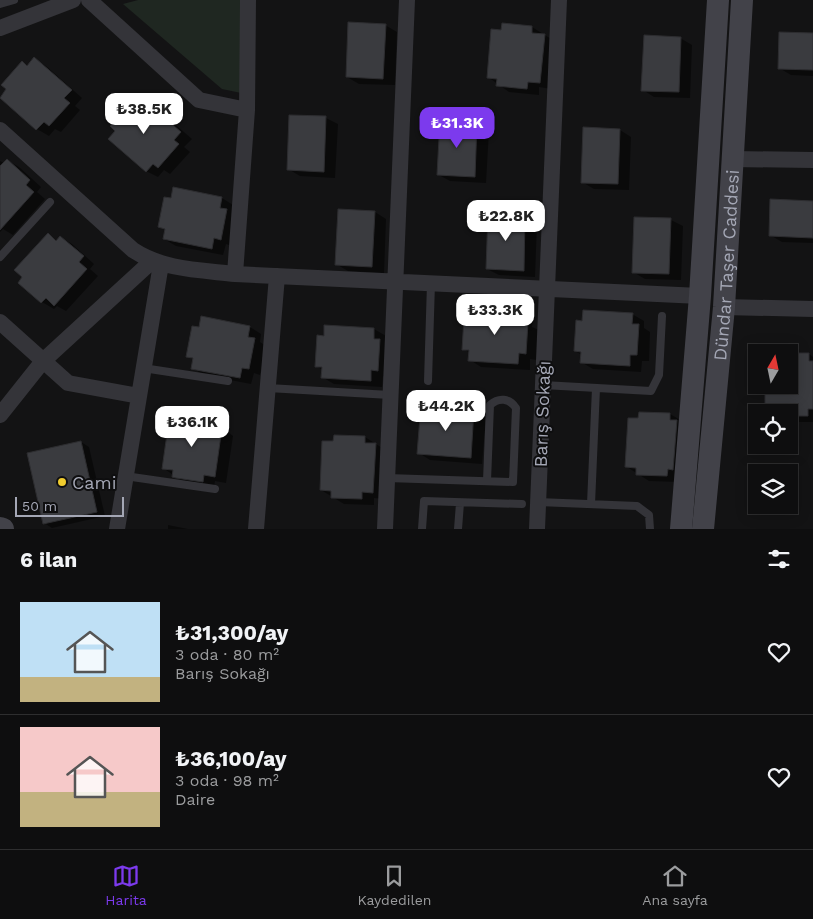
<!DOCTYPE html>
<html lang="tr">
<meta charset="utf-8">
<style>
body{margin:0;font-family:"Work Sans",sans-serif;background:#1c1c1d;color:#f1f3f6;height:100vh;display:flex;flex-direction:column;font-size:19px;white-space:nowrap}
*{box-sizing:border-box;margin:0}
p{font-size:16px;color:#9b9c9e}
.icon{flex:none;width:28px;height:28px;fill:none;stroke:currentColor;stroke-width:2;stroke-linecap:round;stroke-linejoin:round}
.map{position:relative;height:529px;overflow:hidden}
.panel{display:flex;flex-direction:column;background:#0e0e0f;flex:1}
.panel>*{flex:none}
.needle{width:32px;rotate:9deg}
.tools{position:absolute;left:748px;top:344px;display:grid;gap:10px}
.tools a{display:grid;place-items:center;width:50px;height:50px;border-radius:0px;background:#0e0e0f;box-shadow:0 2px 12px #0003,0 0 0 1px #2e2e2f;font-size:25px}
.scale{position:absolute;left:15px;bottom:12px;width:109px;box-sizing:border-box;padding-left:5px;border:2px solid #a4a7b5;border-top:0;font-size:14px;line-height:18px;white-space:nowrap;color:#a4a7b5;-webkit-text-stroke:4px #0e0e0f;paint-order:stroke}
.price{position:absolute;translate:-50% -42px;padding:0 11px;border-radius:10px;background:#fff;color:#222;font-size:16px;line-height:32px;filter:drop-shadow(0 1px 2px #0008)}
.price::after{content:'';position:absolute;left:50%;top:30px;width:15px;height:11px;margin-left:-8px;background:inherit;clip-path:polygon(0 0,100% 0,50% 100%)}
.price.on{background:#7c3aed;color:#fff}
ul{padding:0;list-style:none}
li{display:flex;align-items:center;gap:15px;height:125px;padding:0 20px}
li+li{border-top:1px solid #2e2e2f}
li span{display:grid;place-items:center;flex:none;width:140px;height:100px;border-radius:0px;color:#555}
li>.icon{margin-inline-start:auto}
span .icon{width:60px;height:60px;fill:#fffc;stroke-width:1}
li b{font-size:21px}
h2{display:flex;justify-content:space-between;align-items:center;height:60px;padding:0 20px;font-size:21px}
.tabs{display:flex;justify-content:space-around;align-items:center;height:70px;border-top:1px solid #2e2e2f;background:#0e0e0f;font-size:14px;color:#9b9c9e}
.tabs a{display:grid;justify-items:center;gap:2px}
.tabs .on{color:#7c3aed}
.map>svg:first-child{display:block}
</style>
<div class="map">
<svg width="813" height="529" viewBox="0 0 813 529">
<rect width="100%" height="100%" fill="#131314"/>
<path fill="#1f2721" d="M138 0H244L246 94 222 89 123 4Z"/>
<path fill="#0007" d="M385 25 397 32 395 85 359 84 347 77Z
M532 27 556 42 552 89 539 87V95L509 92 488 77 502 32Z
M813 34V76L791 75 779 68Z
M680 38 692 45 690 98 654 97 643 90Z
M34 59 46 66 82 98 75 106 80 110 61 132 55 129 49 136 37 129 1 97 22 63 28 67Z
M143 101 155 107 192 139 184 147 190 152 170 174 164 170 158 177 146 171 137 108Z
M290 116 326 118 338 124 335 178 300 176 288 169Z
M477 123 489 130 486 183 450 181 439 175Z
M620 130 631 137 629 190 594 189 582 182Z
M7 160 19 167 41 187 37 192 45 199 13 235 3 229 0 232V161L4 163Z
M222 198 233 205 232 246 226 244 223 255 176 246 164 239 166 230 160 227Z
M813 202V243L782 242 770 235Z
M375 212 386 219 384 273 348 271 336 264Z
M489 215 525 216 537 223 535 277 499 275 487 269Z
M671 220 683 226 681 280 645 279 633 272Z
M48 235 57 241 60 237 72 244 94 264 90 269 98 276 66 311 57 306 54 309 42 302 19 282Z
M473 309 521 312 533 319 532 327 539 330 537 360 530 359V370L481 367 470 360V353L464 349Z
M632 314 644 321V328L650 332 649 361H642L641 372 593 369 581 362 582 355 575 351 584 322Z
M250 327 261 334 260 342 266 346 260 375 254 373 251 384 204 375 192 368 194 360 188 356Z
M374 329 386 336 390 377 383 376 382 387 334 384 322 377 323 370 316 366Z
M789 354H809L813 357V422H790L789 412H774L766 408V385H789Z
M422 406 474 410 486 417 482 464 430 460 419 453Z
M670 414 682 421 679 482 649 481 627 467Z
M182 416 212 420 233 436 226 483 215 481 214 487 185 483 163 468Z
M365 437 387 451 385 499 374 498V505L344 504 321 490Z
M81 442 89 447 105 516 52 528 44 523Z
M168 525 188 529H168Z"/>
<path fill="#3a3b3f" stroke="#2d2d30" d="M348 22 386 24 383 79 346 77Z
M502 23 532 26V33L545 34 540 83 528 82 527 89 496 86 497 79 487 78 491 29 501 30Z
M779 32 813 33V70L778 69Z
M644 35 681 37 679 92 641 91Z
M34 57 72 90 64 98 70 103 49 126 44 122 36 130 0 98 6 89 1 85 22 61 27 66Z
M143 99 181 132 174 140 179 144 158 168 153 164 146 172 108 139 115 131 110 126 131 103 136 107Z
M289 115 326 116 324 172 287 170Z
M440 120 477 122 475 177 437 175Z
M583 127 620 129 618 184 581 183Z
M7 159 30 180 26 185 34 192 0 230V166Z
M173 187 222 197 220 208 227 209 221 240 214 238 212 249 163 239 165 229 158 227 164 197 171 198Z
M770 199 813 201V238L769 236Z
M338 209 375 211 372 267 335 265Z
M488 214 525 215 524 271 486 269Z
M634 217 671 218 669 274 632 273Z
M48 233 56 241 60 236 84 256 79 262 87 269 54 306 46 298 41 303 18 283 22 277 14 270Z
M472 308 521 311V322H528L526 354 519 353 518 364 468 361 469 350H462L464 318 471 319Z
M583 310 633 313 632 324H639L637 355H630V366L580 363 581 352 574 351 576 320 582 321Z
M201 316 250 326 248 337 255 338 249 369 242 368 240 378 191 369 193 358 186 357 192 326 199 327Z
M324 325 374 328V339H380L378 371 371 370V381L321 378 322 367H315L317 335 324 336Z
M789 353H809V361H813V409H808V416H789V412H777L778 409 765 408V388H772V385H789Z
M421 405 474 409 471 458 417 454Z
M639 412 670 413V420H677L673 470 668 469 667 476 636 475V468L625 467 628 418H638Z
M181 415 212 419 211 426 222 428 215 477 204 475 203 482 176 478 172 477 173 470 162 469 169 420 180 421Z
M334 435 365 436V443H376L373 493 362 492V499L331 498V491L320 490 322 441H333Z
M81 441 97 512 43 524 27 453Z"/>
<g fill="none" stroke-linecap="round" stroke-linejoin="round">
<path stroke="#343439" stroke-width="8" d="M0 4 14 0
M0 257 50 202
M143 368 228 381
M428 381 431 283
M543 385 651 391 659 375 662 316
M268 388 390 395
M125 476 215 489
M387 478 513 482 516 408C509 398 499 397 490 405L487 481
M538 502 637 506 649 515 650 529
M591 504 596 388
M422 529 424 501 522 504
M458 529 460 503"/>
<path stroke="#343439" stroke-width="16" d="M89 0 199 100 247 110
M0 28 73 0
M0 130 133 250C163 270 200 270 235 274L700 296
M732 159 813 160
M235 274 247 110 248 0
M724 307 813 309
M0 322 68 383 139 396
M0 415 43 361 152 261
M117 529 161 264
M256 529 277 276
M385 529 407 0
M537 529 559 0"/>
<g stroke="#424249" stroke-width="22">
<path d="M0 528 3 529"/>
<path d="M681 529 700 296 718 0"/>
<path id="s1" d="M703 529 724 307 742 0"/>
</g>
</g>
<circle fill="#f0cc2f" stroke="#0e0e0f" stroke-width="2" cx="62" cy="482" r="5"/>
<g text-anchor="middle" dominant-baseline="central" stroke-width="4" stroke-linejoin="round" paint-order="stroke">
<g font-size="18" fill="#a4a7b5" stroke="#0e0e0f">
<text stroke="none"><textPath href="#s1" startOffset="265">Dündar Taşer Caddesi</textPath></text>
<text transform="translate(542 414) rotate(-88)">Barış Sokağı</text>
</g>
<g font-size="18" fill="#a4a7b5" stroke="#0e0e0f" text-anchor="start">
<text x="72" y="482">Cami</text>
</g>
</g>
</svg>
<div class="tools">
<a><svg class="needle" viewBox="-14 -14 28 28"><path d="M0-13l5 13h-10z" fill="#e53935"/><path d="M0 13l5-13h-10z" fill="#9b9c9e"/></svg></a>
<a><svg class="icon" aria-label="locate" viewBox="0 0 24 24"><circle cx="12" cy="12" r="6"/><path d="M12 2v4M12 18v4M2 12h4M18 12h4"/></svg></a>
<a><svg class="icon" aria-label="layers" viewBox="0 0 24 24"><path d="M12 4l9 5-9 5-9-5zM3 14l9 5 9-5"/></svg></a>
</div>
<div class="scale">50 m</div>
<b class="price" style="left:144px;top:135px">₺38.5K</b>
<b class="price on" style="left:457px;top:149px">₺31.3K</b>
<b class="price" style="left:506px;top:242px">₺22.8K</b>
<b class="price" style="left:495px;top:336px">₺33.3K</b>
<b class="price" style="left:446px;top:432px">₺44.2K</b>
<b class="price" style="left:192px;top:448px">₺36.1K</b>
</div>
<section class="panel">
<h2>6 ilan<svg class="icon" aria-label="filters" viewBox="0 0 24 24"><path d="M4 7h16M4 17h16"/><circle cx="9" cy="7" r="2"/><circle cx="15" cy="17" r="2"/></svg></h2>
<ul>
<li><span style="background:linear-gradient(#bfe0f5 75%,#c2b280 0)"><svg class="icon" aria-label="home" viewBox="0 0 24 24"><path d="M3 11l9-7 9 7M6 9v11h12V9"/></svg></span><div><b>₺31,300/ay</b><p>3 oda · 80 m²</p><p>Barış Sokağı</p></div><svg class="icon" aria-label="heart" viewBox="0 0 24 24"><path d="M12 20l-8-8c-3-5 5-10 8-4 3-6 11-1 8 4z"/></svg></li>
<li><span style="background:linear-gradient(#f6c9c9 65%,#c2b280 0)"><svg class="icon" aria-label="home" viewBox="0 0 24 24"><path d="M3 11l9-7 9 7M6 9v11h12V9"/></svg></span><div><b>₺36,100/ay</b><p>3 oda · 98 m²</p><p>Daire</p></div><svg class="icon" aria-label="heart" viewBox="0 0 24 24"><path d="M12 20l-8-8c-3-5 5-10 8-4 3-6 11-1 8 4z"/></svg></li>
</ul>
</section>
<nav class="tabs">
<a class="on"><svg class="icon" aria-label="map" viewBox="0 0 24 24"><path d="M3 6l6-2 6 2 6-2v14l-6 2-6-2-6 2zM9 4v14M15 6v14"/></svg>Harita</a>
<a><svg class="icon" aria-label="saved" viewBox="0 0 24 24"><path d="M7 4h10v16l-5-4-5 4z"/></svg>Kaydedilen</a>
<a><svg class="icon" aria-label="home" viewBox="0 0 24 24"><path d="M3 11l9-7 9 7M6 9v11h12V9"/></svg>Ana sayfa</a>
</nav>
